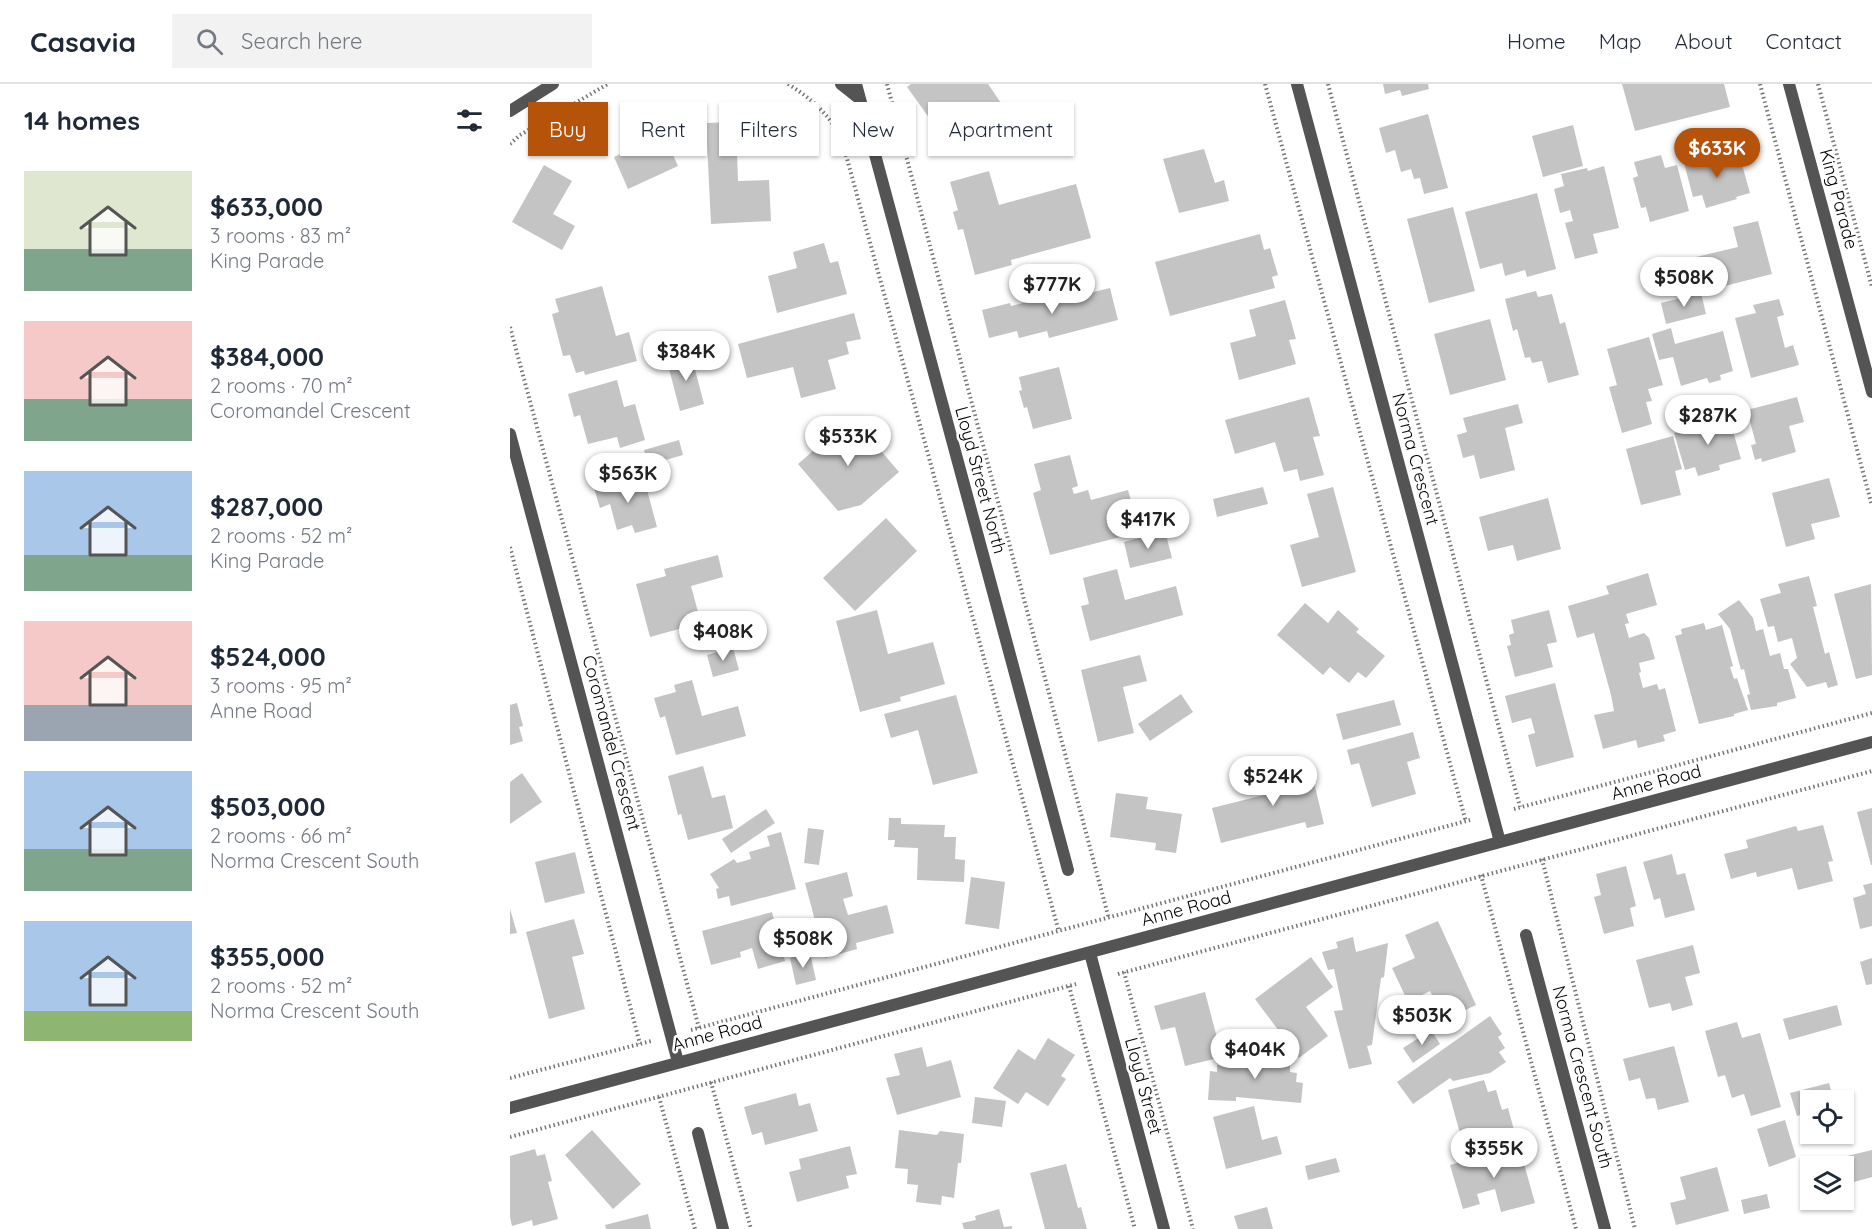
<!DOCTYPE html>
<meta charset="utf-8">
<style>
body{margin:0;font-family:Quicksand,sans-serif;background:#f2f2f3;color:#1f2937;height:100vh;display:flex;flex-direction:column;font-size:22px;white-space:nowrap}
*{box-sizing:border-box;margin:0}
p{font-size:20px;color:#747a83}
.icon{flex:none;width:33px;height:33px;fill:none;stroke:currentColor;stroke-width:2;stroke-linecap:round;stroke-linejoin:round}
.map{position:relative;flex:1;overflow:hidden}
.details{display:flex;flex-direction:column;background:#fff;width:510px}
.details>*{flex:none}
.guide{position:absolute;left:18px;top:18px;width:570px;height:54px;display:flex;gap:12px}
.fabs{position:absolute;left:1290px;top:1006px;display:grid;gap:12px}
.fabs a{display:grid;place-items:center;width:54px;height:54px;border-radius:0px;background:#fff;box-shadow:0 2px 4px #0004;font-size:30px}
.price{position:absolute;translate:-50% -51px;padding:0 14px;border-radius:21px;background:#fff;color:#222;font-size:20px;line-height:39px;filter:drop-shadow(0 2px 3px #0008)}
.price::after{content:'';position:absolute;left:50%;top:36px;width:18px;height:14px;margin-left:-9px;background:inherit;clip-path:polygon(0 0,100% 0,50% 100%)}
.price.active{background:#b45309;color:#fff}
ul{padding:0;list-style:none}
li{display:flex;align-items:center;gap:18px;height:150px;padding:0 24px}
li span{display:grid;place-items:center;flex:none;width:168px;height:120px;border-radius:0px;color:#555}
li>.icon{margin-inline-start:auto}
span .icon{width:72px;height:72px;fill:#fffc;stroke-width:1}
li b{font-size:26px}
h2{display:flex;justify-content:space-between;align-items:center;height:72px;padding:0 24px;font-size:26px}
.tag{padding:0 21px;border-radius:0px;background:#fff;box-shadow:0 2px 4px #0004;font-size:21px;line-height:54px}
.tag.active{background:#b45309;color:#fff}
header{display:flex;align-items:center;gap:36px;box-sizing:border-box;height:84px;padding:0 30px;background:#fff;border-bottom:2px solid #e0e1e3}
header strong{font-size:28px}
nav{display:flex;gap:33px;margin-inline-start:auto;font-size:21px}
.search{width:420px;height:54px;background:#f2f2f3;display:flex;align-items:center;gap:15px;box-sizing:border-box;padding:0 21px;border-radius:0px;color:#747a83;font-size:22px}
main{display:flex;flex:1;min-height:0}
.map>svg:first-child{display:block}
</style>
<header>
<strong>Casavia</strong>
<div class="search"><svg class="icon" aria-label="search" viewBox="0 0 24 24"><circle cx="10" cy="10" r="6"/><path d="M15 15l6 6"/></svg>Search here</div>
<nav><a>Home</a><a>Map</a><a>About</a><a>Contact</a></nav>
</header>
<main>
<section class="details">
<h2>14 homes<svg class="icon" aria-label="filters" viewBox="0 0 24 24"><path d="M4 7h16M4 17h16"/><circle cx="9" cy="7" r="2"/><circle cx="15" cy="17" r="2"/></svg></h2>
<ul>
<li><span style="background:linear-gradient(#dfe7d0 65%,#7fa58c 0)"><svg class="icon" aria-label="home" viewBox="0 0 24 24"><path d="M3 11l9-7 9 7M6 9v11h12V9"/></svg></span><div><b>$633,000</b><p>3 rooms · 83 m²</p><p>King Parade</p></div></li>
<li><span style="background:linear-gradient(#f6c9c9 65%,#7fa58c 0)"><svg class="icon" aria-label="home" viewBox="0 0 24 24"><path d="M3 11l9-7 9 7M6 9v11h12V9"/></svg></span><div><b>$384,000</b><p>2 rooms · 70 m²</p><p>Coromandel Crescent</p></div></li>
<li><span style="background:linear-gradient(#a9c7e8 70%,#7fa58c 0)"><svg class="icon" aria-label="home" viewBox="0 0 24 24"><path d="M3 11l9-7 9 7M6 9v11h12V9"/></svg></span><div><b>$287,000</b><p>2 rooms · 52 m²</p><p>King Parade</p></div></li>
<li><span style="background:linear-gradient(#f6c9c9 70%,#9aa5b1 0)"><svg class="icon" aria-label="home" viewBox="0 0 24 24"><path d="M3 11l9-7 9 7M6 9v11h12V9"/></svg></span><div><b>$524,000</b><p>3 rooms · 95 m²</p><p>Anne Road</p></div></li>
<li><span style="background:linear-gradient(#a9c7e8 65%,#7fa58c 0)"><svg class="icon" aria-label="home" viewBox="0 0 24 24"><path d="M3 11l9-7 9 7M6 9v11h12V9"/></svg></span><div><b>$503,000</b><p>2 rooms · 66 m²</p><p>Norma Crescent South</p></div></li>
<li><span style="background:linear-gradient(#a9c7e8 75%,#8fb573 0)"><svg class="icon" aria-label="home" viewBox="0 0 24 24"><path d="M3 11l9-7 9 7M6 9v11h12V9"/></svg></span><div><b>$355,000</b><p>2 rooms · 52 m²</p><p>Norma Crescent South</p></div></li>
</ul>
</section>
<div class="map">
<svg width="1362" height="1145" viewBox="0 0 1362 1145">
<rect width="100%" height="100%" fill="#fff"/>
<path fill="#c4c4c4" d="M401 0H478L491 19 456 44 439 21 420 35 397 3Z
M873 0H918L919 5 892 12 890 6 875 10Z
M1112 0H1214L1220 23 1125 47Z
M918 30 938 104 914 110 910 94 904 95 901 85 891 88 885 66 876 69 869 44Z
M226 38 228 97 259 96 261 137 201 140 196 39Z
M1063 41 1073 82 1033 93 1022 52Z
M154 51 168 82 118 105 104 73 130 61 128 55 136 52 139 58Z
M694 65 705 99 714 96 719 117 669 129 653 75Z
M1229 70 1240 109 1226 113 1227 115 1196 124 1192 111 1183 113 1174 79 1198 72 1199 76Z
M1151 71 1155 84 1167 81 1179 127 1140 138 1136 123 1131 124 1123 94 1128 92 1124 78Z
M34 81 62 97 43 130 65 142 52 166 2 138Z
M1094 82 1109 144 1083 150 1088 169 1065 175 1055 139 1063 137 1060 126 1050 129 1044 105 1054 102 1051 90 1077 84 1078 87Z
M479 87 489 121 566 100 581 154 501 176 502 181 465 191 453 145 448 146 443 128 448 126 440 98Z
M1027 109 1046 185 1017 193 1015 186 995 192 992 179 970 185 955 128Z
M943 123 965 207 919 219 897 135Z
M1248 137 1262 190 1195 207 1186 173 1228 163 1223 143Z
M750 150 754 166 760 164 768 191 762 193 765 204 660 232 645 178Z
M314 159 320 179 328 177 337 210 267 229 258 192 287 184 283 168Z
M92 202 106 252 119 248 127 277 75 291 74 287 66 289 60 271 53 272 42 230 49 228 45 215Z
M600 204 608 236 539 254 537 247 509 254 507 247 479 254 472 226 500 219 501 222 570 205 571 211Z
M1026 207 1028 213 1042 210 1050 240 1055 238 1069 291 1038 299 1032 277 1022 279 1020 273 1015 274 1007 245 1003 247 995 215Z
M1191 209 1196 230 1156 240 1151 219Z
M1269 215 1274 231 1267 233 1275 264 1283 261 1289 281 1241 294 1225 234 1246 229 1243 221Z
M775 216 786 255 779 256 786 280 729 296 720 259 746 252 739 226Z
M344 229 351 255 336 258 339 270 318 276 326 305 291 314 283 283 237 294 228 260Z
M980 235 996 296 940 311 924 250Z
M1161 244 1165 260 1213 247 1223 287 1210 291 1211 296 1199 299 1197 294 1171 302 1163 273 1149 276 1142 250Z
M1139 253 1153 301 1138 305 1142 317 1136 318 1142 340 1112 349 1099 303 1107 301 1097 265Z
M181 270 194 320 170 327 157 277Z
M549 283 562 335 523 345 517 323 514 324 509 307 512 306 509 293Z
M107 296 114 323 125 320 135 356 110 364 107 353 78 360 70 331 64 333 58 310Z
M799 313 810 352 803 353 814 391 790 397 787 385 774 388 765 358 725 370 715 336Z
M1287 313 1294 338 1279 342 1286 368 1252 378 1251 374 1245 376 1241 361 1246 360 1237 326Z
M1008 320 1013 339 995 344 1005 386 970 395 964 371 953 374 947 351 957 348 953 334Z
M342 333 389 388 351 421 328 427 288 380Z
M1219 333 1231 375 1209 381 1210 386 1188 392 1185 383 1175 386 1164 349Z
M1163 352 1172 385 1165 387 1171 411 1131 421 1116 365Z
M169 356 173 371 138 381 134 366Z
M560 371 568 402 562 404 564 410 578 406 581 416 618 406 630 448 540 471 523 409 531 406 524 380Z
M133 391 147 443 125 449 122 441 107 446 100 420 90 424 84 404Z
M1319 394 1330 433 1301 440 1305 455 1276 463 1262 409Z
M753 403 758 420 707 433 703 415Z
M823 403 846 488 792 503 780 461 809 453 797 410Z
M1038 414 1051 465 1007 477 1003 461 978 467 969 433Z
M376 434 407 467 345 527 313 494Z
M655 447 662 474 620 484 614 458Z
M208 471 213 493 181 502 191 539 140 553 126 500 156 492 154 485Z
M607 485 615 516 666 502 673 531 580 557 571 522 579 520 573 494Z
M1138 489 1147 521 1116 530 1119 539 1115 540 1119 554 1134 549 1139 554 1145 575 1129 579 1131 588 1129 589 1133 604 1147 600 1149 606 1155 604 1166 647 1153 651 1155 657 1128 664 1126 656 1093 665 1084 631 1104 627 1101 611 1084 549 1067 554 1058 522 1099 510 1096 502Z
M1299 492 1307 522 1303 523 1315 570 1319 568 1328 601 1318 604 1316 598 1297 603 1280 580 1287 574 1282 554 1268 558 1264 542 1258 543 1250 515 1271 509 1268 500Z
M1361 500 1362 591 1346 595 1324 510Z
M1229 516 1243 534 1246 547 1253 545 1260 572 1270 569 1274 585H1278L1286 614 1267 619V622L1241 626 1237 611 1240 610 1234 585 1231 586 1220 545 1208 530Z
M795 519 818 539 828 526 849 545 846 548 875 572 856 594 848 588 839 599 820 583 813 591 767 551Z
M367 526 378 570 423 558 435 600 390 613 391 617 350 628 326 537Z
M1039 526 1047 558 1037 560 1043 583 1005 593 997 562 1001 561 999 551 1004 549 1001 536Z
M1194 539 1196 546 1212 541 1223 582 1220 583 1224 595 1227 594 1238 626 1224 630V632L1189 640 1165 552 1172 550 1171 545Z
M223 564 229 586 203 593 197 571Z
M630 571 637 597 613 603 624 649 588 658 571 586Z
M182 596 192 632 228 622 236 652 166 671 155 632 150 634 144 614 166 608 164 601Z
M1045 599 1064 673 1026 683 1018 651 1025 649 1021 634 1002 639 995 612Z
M671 610 683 628 640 657 628 640Z
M446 611 468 689 423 701 408 646 381 654 374 630Z
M884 616 891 641 833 656 826 630Z
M7 619 13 642 9 643 13 657 0 661V621Z
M903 648 910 674 897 678 906 710 862 723 849 679 841 681 837 666Z
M790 672 795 692 802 690 814 740 797 744 795 738 711 759 702 724 774 706 766 678Z
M193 682 202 714 215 711 223 744 178 756 171 730 168 731 158 692Z
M12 689 32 718 0 740V698Z
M606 709 638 713 636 725 672 730 666 769 645 766 646 759 600 753Z
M1362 724V781H1361L1347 728Z
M256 725 265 739 221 769 212 755Z
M379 734H391V740L435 741 434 753H446L445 775 455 776 454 798 407 796 408 764 384 763 385 756H378Z
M1313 741 1323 777 1318 778 1323 797 1288 806 1282 784 1247 793 1246 788 1221 795 1214 770 1238 764 1236 756 1286 742 1288 747Z
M298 744 314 746 309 781 294 779Z
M271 748 286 805 221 822 219 812 208 815 206 805 209 804 200 790 224 775 227 779 241 775 239 768 260 762 257 752Z
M65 768 75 809 35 819 25 778Z
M1162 770 1167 791 1175 789 1185 826 1155 834 1150 814 1144 816 1133 778Z
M1116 782 1126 822 1120 824 1124 842 1094 850 1084 813 1091 811 1086 790Z
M337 788 343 812 333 815 338 831 377 821 384 849 346 859 347 865 315 874 295 799Z
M461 793 495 798 489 845 455 840Z
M1362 799V842L1350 845 1343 814 1356 810 1353 801Z
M0 825 7 849 0 850Z
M262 828 275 877 248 885 242 864 230 868 231 873 201 881 192 847Z
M64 835 74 870 62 873 75 925 39 935 16 848Z
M928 837 966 921 934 936 920 907 898 918 882 884 905 874 895 851Z
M843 853 846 868 878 859 874 893 871 894 862 961 857 962 862 980 839 985 824 927 833 926 824 885 818 886 812 868 828 864 826 858Z
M1183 861 1190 889 1175 893 1183 921 1162 927 1160 919 1139 924 1126 876Z
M300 869 306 896 286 901 280 874Z
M801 873 823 903 796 923 818 952 789 974 745 915Z
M1362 874V900L1356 901 1350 878Z
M695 908 712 973 675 982 665 943 651 946 644 922Z
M1327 921 1332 941 1279 956 1273 935Z
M980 932 992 950 988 953 995 964 989 968 996 978 980 989 943 997 940 994 903 1020 887 998Z
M1227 938 1232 954 1250 949 1271 1023 1241 1032 1234 1010 1222 1014 1215 991 1208 993 1195 947Z
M921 946 930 960 903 979 893 964Z
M538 954 565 971 551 992 556 995 538 1022 516 1008 508 1020 483 1004 508 965 525 976Z
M1164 962 1179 1018 1148 1026 1145 1014 1136 1015 1130 994 1119 997 1113 975Z
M412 963 417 983 441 976 451 1013 387 1031 376 994 390 991 384 970Z
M731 968 765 971 764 980 780 981V988L787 989 786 998 793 999 791 1019 726 1013V1017L698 1016 700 987 707 988V981L720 982 721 976 730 977Z
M974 996 978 1008 986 1006 992 1026 998 1024 1004 1046 953 1060 938 1006Z
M1319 999 1324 1017H1300V1028L1287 1032 1280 1009Z
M286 1009 289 1022 300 1019 308 1047 255 1061 252 1048 242 1051 234 1023Z
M465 1013 496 1017 492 1043 462 1039Z
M744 1022 752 1056 767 1052 772 1070 716 1085 703 1033Z
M1275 1036 1286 1073 1259 1083 1247 1045Z
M82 1046 131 1100 103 1125 55 1071Z
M389 1046 427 1051 430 1047 454 1050 451 1079H448L444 1114 432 1112 431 1121 406 1118 408 1101 397 1100 398 1085 385 1084Z
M340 1062 347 1090 336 1092 339 1104 287 1118 279 1088 291 1085 289 1075Z
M1009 1062 1025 1119 991 1128 985 1105 967 1110 970 1120 953 1125 940 1081Z
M25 1065 27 1072 35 1070 42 1097 38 1098 48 1135 23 1142 22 1136 2 1142 0 1133V1072Z
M1362 1066V1093L1344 1098 1337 1072Z
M826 1074 830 1088 798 1096 795 1082Z
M556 1080 568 1124 571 1123 577 1145H535L520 1089Z
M1207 1083 1219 1127 1166 1141 1160 1119 1176 1115 1170 1093Z
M1257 1110 1260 1124 1234 1130 1231 1116Z
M757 1123 763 1145H728L724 1132Z
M489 1125 494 1143 502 1142V1145H454L452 1139 466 1136 465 1132Z
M138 1130 141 1145H96L95 1141Z"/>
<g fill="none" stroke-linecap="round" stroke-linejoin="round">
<path stroke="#767676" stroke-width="4" stroke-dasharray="1.5 3" stroke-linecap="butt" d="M278 0C302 15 323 33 333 60L549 848
M377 0 599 835
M755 0 956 738
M818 0 1010 723
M1250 0 1362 422
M1308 0 1362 203
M0 60 10 51 98 0
M0 243 189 944
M0 463 130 960
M1004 725 1362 629
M1032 775 1125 1145
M971 791 1066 1145
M614 888 683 1145
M608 890 1362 687
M559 902 625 1145
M181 946 960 736
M0 994 141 957
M201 998 241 1145
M149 1013 185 1145
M0 1053 566 900"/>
<path stroke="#545454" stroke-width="12" d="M331 0 350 15
M346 0 558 786
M787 0 990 758
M1279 0 1362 308
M0 27 43 0
M0 350 168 978
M1016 851 1095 1145
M580 869 654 1145
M0 1024 1362 658
M188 1049 213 1145"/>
</g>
<g text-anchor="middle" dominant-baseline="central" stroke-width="5" stroke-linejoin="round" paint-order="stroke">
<g font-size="18" fill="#000" stroke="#fff">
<text transform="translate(1329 115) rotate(75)">King Parade</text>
<text transform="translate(906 375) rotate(75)">Norma Crescent</text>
<text transform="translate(471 396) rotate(75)">Lloyd Street North</text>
<text transform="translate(102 659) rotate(75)">Coromandel Crescent</text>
<text transform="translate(1146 698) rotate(-15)">Anne Road</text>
<text transform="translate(676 824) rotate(-15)">Anne Road</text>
<text transform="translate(207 949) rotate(-15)">Anne Road</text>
<text transform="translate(1073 993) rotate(75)">Norma Crescent South</text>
<text transform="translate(634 1002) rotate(75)">Lloyd Street</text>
</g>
</g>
</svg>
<div class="fabs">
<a><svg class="icon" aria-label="locate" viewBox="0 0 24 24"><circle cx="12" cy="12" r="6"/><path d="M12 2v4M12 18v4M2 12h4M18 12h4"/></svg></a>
<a><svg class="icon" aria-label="layers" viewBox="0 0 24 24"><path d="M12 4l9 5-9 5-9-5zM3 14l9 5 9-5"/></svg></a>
</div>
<b class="price active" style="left:1207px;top:95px">$633K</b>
<b class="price" style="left:1174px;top:224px">$508K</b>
<b class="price" style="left:542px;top:231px">$777K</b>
<b class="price" style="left:176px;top:298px">$384K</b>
<b class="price" style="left:1198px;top:362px">$287K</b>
<b class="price" style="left:338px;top:383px">$533K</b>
<b class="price" style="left:118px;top:420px">$563K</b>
<b class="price" style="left:638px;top:466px">$417K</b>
<b class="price" style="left:213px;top:578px">$408K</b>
<b class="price" style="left:763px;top:723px">$524K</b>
<b class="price" style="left:293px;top:885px">$508K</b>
<b class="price" style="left:912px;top:962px">$503K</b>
<b class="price" style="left:745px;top:996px">$404K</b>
<b class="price" style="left:984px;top:1095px">$355K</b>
<div class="guide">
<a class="tag active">Buy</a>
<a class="tag">Rent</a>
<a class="tag">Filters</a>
<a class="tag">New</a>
<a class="tag">Apartment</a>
</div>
</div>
</main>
